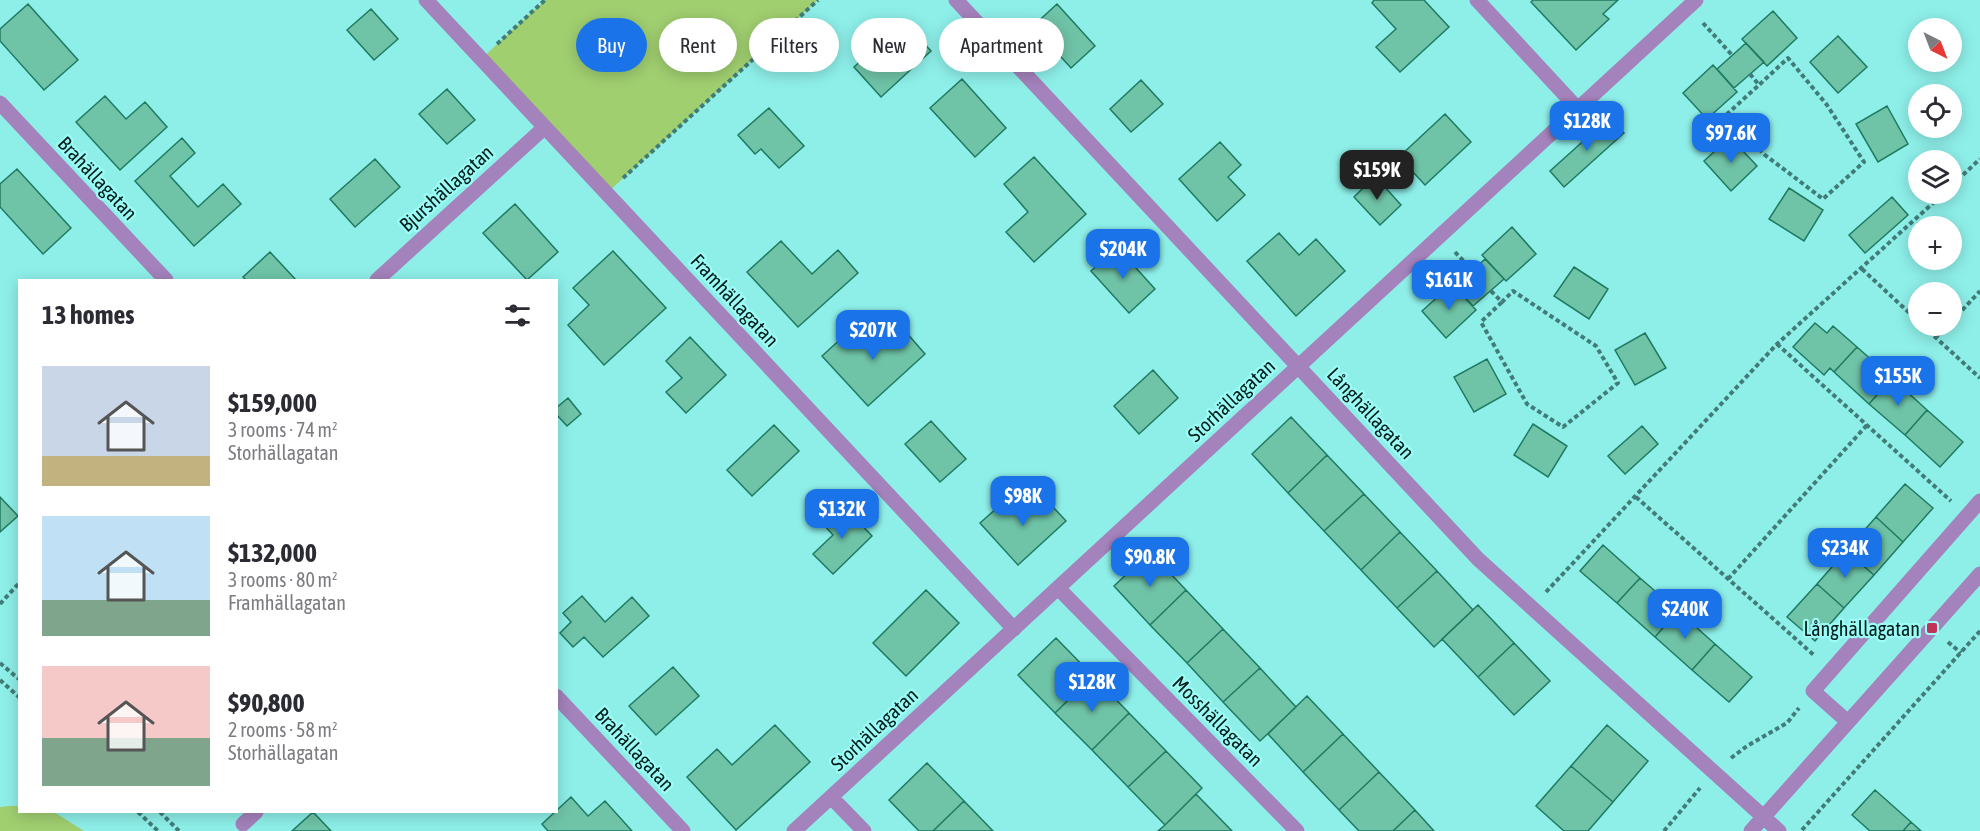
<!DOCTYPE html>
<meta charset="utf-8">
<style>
body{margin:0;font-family:"Asap Condensed",sans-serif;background:#f7f7f7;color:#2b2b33;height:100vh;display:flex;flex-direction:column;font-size:22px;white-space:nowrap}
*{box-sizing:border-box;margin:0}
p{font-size:20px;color:#7c7c81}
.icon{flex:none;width:33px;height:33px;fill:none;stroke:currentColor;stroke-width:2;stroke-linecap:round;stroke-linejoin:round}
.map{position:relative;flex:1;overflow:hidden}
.side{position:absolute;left:18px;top:279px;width:540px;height:534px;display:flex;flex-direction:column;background:#fff;border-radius:0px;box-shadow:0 3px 15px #0003}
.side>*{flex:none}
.top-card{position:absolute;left:576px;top:18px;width:570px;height:54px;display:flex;gap:12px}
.needle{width:39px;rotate:138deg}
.tools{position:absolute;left:1908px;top:18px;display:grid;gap:12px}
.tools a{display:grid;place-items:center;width:54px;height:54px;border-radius:50%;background:#fff;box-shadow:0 3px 15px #0003;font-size:30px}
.price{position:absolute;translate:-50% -51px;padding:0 14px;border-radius:12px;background:#1a73e8;color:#fff;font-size:20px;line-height:39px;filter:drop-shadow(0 2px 3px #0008)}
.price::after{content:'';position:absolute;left:50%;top:36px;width:18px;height:14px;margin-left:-9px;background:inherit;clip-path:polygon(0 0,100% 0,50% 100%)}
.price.active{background:#222;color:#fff}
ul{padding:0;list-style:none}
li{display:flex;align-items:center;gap:18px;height:150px;padding:0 24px}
li span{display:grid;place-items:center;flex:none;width:168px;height:120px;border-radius:0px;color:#555}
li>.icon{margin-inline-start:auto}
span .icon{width:72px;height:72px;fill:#fffc;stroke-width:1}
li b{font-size:26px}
h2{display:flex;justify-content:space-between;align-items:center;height:72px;padding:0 24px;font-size:26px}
.tag{padding:0 21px;border-radius:27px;background:#fff;box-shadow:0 3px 15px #0003;font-size:21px;line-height:54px}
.tag.active{background:#1a73e8;color:#fff}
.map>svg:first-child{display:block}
</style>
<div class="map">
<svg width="1980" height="831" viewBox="0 0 1980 831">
<rect width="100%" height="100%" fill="#8eefe9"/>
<path fill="#a0cf70" d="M545 0H818L607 193 481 59Z
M9 806H19L20 812H54L84 831H0V807Z"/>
<path fill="#6fc4a8" stroke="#1e7a61" stroke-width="1.5" d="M1374 0H1424L1449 27 1400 72 1376 47 1396 29 1372 3Z
M1533 0H1618L1603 14 1609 19 1576 50 1531 2Z
M28 4 78 60 44 90 0 41V29Z
M1057 4 1095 46 1071 68 1033 26Z
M371 9 398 39 374 60 347 30Z
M1773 11 1797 38 1767 66 1742 39Z
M904 22 931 51 881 97 854 67Z
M1838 36 1867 67 1838 93 1810 62Z
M1746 43 1764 62 1734 88 1717 69Z
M1713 65 1737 92 1707 119 1683 93Z
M962 79 1006 128 975 157 930 108Z
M1141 80 1163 104 1131 132 1110 109Z
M447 89 475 120 447 144 419 114Z
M105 96 126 119 145 102 167 127 120 170 76 122Z
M1887 106 1908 144 1878 162 1856 124Z
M769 108 804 146 779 168 761 149 755 154 738 135Z
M1445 114 1471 142 1425 185 1399 157Z
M1610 117 1624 133 1564 187 1550 171Z
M1730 137 1757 166 1731 191 1704 161Z
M182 138 195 153 170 176 198 207 223 184 241 204 194 246 135 181Z
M1220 142 1241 165 1228 177 1245 195 1217 221 1179 179Z
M1034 157 1086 214 1034 262 1006 232 1028 212 1004 184Z
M375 159 400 187 355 227 330 199Z
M17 169 71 228 43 254 0 207V184Z
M1375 176 1401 205 1380 225 1354 197Z
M1789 188 1823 210 1804 241 1769 219Z
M1892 197 1908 215 1865 253 1849 235Z
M515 204 558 252 527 280 483 233Z
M1512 227 1536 254 1506 281 1482 255Z
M1279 233 1299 255 1316 239 1345 271 1296 316 1247 261Z
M781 241 812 274 838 250 858 273 798 327 747 272Z
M1117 247 1155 289 1129 313 1091 271Z
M613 251 666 308 604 365 568 325 589 305 573 288Z
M270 252 296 280H246L243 277Z
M1485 259 1504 279 1473 306 1455 287Z
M1574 267 1608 289 1589 319 1554 296Z
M1452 284 1476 310 1446 338 1422 311Z
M1815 323 1827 333 1833 326 1857 347 1834 372 1830 368 1824 375 1793 347Z
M899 324 925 354 868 406 822 356 856 325 875 346Z
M1645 333 1666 368 1635 385 1615 350Z
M690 337 726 375 686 413 666 392 682 378 666 361Z
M1857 347 1892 378 1869 404 1834 372Z
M1487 359 1506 394 1474 412 1454 377Z
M1153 370 1178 398 1139 434 1114 406Z
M1892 378 1927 410 1905 435 1869 404Z
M568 398 581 414 567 426 556 414V408Z
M1927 410 1963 442 1940 467 1905 435Z
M1291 417 1327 455 1288 493 1252 454Z
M931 421 966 459 940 482 905 444Z
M1533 424 1567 446 1548 477 1514 455Z
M774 425 799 451 752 496 727 470Z
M1642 426 1658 444 1625 474 1608 456Z
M1327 455 1364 494 1324 531 1288 493Z
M1905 484 1933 508 1903 542 1876 517Z
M1364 494 1400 532 1361 570 1324 531Z
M1042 495 1066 521 1018 565 980 523 1007 499 1021 515Z
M0 497 18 516 0 532Z
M843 505 872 536 833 574 813 554 833 535 823 524Z
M1876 517 1903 542 1874 575 1846 551Z
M1400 532 1437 571 1397 608 1361 570Z
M1603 545 1640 578 1617 603 1580 571Z
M1846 551 1874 575 1844 608 1817 584Z
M1150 552 1186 590 1150 625 1114 586Z
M1437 571 1473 610 1434 647 1397 608Z
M1640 578 1678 611 1655 637 1617 603Z
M1817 584 1844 608 1815 641 1787 617Z
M926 590 959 623 906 676 873 643Z
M1186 590 1223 629 1187 663 1150 625Z
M582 596 605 622 632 597 649 616 603 657 584 637 573 647 560 633 571 622 563 613Z
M1478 605 1514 643 1478 677 1442 639Z
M1678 611 1715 644 1692 670 1655 637Z
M1223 629 1260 668 1223 702 1187 663Z
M1056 638 1093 676 1055 713 1018 675Z
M1514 643 1550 681 1514 715 1478 677Z
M1715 644 1752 677 1729 702 1692 670Z
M673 667 699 696 656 735 629 706Z
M1260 668 1296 707 1260 741 1223 702Z
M1093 676 1129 713 1092 750 1055 713Z
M1307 696 1343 734 1303 772 1268 734Z
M1129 713 1166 751 1128 787 1092 750Z
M775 725 810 762 736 830 687 777 717 749 732 765Z
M1607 725 1648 761 1613 802 1571 766Z
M1343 734 1379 772 1339 810 1303 772Z
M1166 751 1202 788 1165 825 1128 787Z
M927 763 964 801 933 831H919L889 800Z
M1571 766 1613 802 1588 831H1564L1536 806Z
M1379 772 1415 810 1393 831H1359L1339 810Z
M1875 790 1911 822 1903 831H1870L1852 815Z
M1196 794 1232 831H1158L1165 825Z
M571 797 588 816 605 801 632 831H548L542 824Z
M964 801 993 831H933Z
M1415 810 1434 831H1393Z
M313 812 331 831H292Z
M1911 822 1921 831H1903Z"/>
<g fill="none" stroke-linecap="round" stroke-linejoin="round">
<path stroke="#417c79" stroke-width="4" stroke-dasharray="4.5 3" stroke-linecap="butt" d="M1703 23 1732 55
M497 44 545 0
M1750 74 1759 85 1788 58 1827 105 1864 162 1823 199 1765 155 1726 115 1759 85
M623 178 818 0
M1952 185 1980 159
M1455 252 1472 270
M1862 269 1918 321
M1491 291 1502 302 1513 291 1596 346 1618 383 1563 427 1527 404 1481 322 1502 302
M1952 321 1980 291
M1923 326 1980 378
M1936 337 1947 326
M1777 344 1951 501
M1636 497 1815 656
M1728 579 1867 425
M1546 592 1777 344 1943 194
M0 604 20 582
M1948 642 1961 653
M0 663 20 680
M0 680 20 698
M1731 758 1747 746 1787 723 1799 708
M138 812 158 831
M160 812 179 831
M1802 830 1980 631
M1664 831 1700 788"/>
<path stroke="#a482bc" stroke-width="15" d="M426 0 1014 629
M956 0 1478 559 1779 831
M1477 0 1578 109
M0 103 166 280
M377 280 545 127
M1058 588 1297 831
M556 696 683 831
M1848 722 1813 691 1980 501
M831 797 864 831
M243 824 256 812
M794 831 1696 0
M1751 831 1980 574"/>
</g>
<rect fill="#c13257" stroke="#9bfdf6" stroke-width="2" x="1926" y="622" width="12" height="12" rx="3"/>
<g text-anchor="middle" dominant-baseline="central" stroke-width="4.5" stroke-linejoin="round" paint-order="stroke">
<g font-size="20" fill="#001d1b" stroke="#9bfdf6">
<text transform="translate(98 178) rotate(47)">Brahällagatan</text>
<text transform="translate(446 188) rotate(-42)">Bjurshällagatan</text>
<text transform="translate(735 300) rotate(47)">Framhällagatan</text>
<text transform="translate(1231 400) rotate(-43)">Storhällagatan</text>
<text transform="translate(1371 413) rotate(47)">Långhällagatan</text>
<text transform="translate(1218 721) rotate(45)">Mosshällagatan</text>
<text transform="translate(874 729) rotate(-43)">Storhällagatan</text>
<text transform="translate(635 749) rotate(47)">Brahällagatan</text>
</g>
<g font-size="20" fill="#001d1b" stroke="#9bfdf6" text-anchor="end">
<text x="1920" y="628">Långhällagatan</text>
</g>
</g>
</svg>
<div class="tools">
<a><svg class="needle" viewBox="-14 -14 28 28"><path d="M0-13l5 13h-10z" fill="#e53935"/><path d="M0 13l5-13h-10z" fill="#7c7c81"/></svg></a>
<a><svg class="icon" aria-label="locate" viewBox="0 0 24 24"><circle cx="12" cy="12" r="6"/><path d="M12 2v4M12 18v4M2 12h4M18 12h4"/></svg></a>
<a><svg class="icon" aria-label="layers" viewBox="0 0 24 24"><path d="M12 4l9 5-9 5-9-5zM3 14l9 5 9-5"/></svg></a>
<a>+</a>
<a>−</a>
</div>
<b class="price" style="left:1587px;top:152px">$128K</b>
<b class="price" style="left:1731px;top:164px">$97.6K</b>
<b class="price active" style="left:1377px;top:201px">$159K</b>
<b class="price" style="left:1123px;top:280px">$204K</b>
<b class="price" style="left:1449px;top:311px">$161K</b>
<b class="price" style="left:873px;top:361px">$207K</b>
<b class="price" style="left:1898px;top:407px">$155K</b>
<b class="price" style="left:1023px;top:527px">$98K</b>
<b class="price" style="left:842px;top:540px">$132K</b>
<b class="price" style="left:1845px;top:579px">$234K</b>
<b class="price" style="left:1150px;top:588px">$90.8K</b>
<b class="price" style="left:1685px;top:640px">$240K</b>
<b class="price" style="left:1092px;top:713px">$128K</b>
<div class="top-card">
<a class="tag active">Buy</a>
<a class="tag">Rent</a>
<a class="tag">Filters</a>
<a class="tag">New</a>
<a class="tag">Apartment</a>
</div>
<section class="side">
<h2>13 homes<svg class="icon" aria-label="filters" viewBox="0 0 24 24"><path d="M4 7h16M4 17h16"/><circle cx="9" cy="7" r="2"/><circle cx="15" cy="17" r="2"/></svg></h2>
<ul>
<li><span style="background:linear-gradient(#c9d6e8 75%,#c2b280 0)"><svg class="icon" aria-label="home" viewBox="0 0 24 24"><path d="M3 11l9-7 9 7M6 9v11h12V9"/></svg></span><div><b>$159,000</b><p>3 rooms · 74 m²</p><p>Storhällagatan</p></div></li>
<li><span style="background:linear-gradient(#bfe0f5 70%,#7fa58c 0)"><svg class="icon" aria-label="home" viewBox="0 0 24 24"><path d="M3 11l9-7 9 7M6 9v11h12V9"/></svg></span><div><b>$132,000</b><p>3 rooms · 80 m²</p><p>Framhällagatan</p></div></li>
<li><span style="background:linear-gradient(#f6c9c9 60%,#7fa58c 0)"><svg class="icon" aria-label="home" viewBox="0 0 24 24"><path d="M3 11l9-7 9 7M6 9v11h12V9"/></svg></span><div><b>$90,800</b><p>2 rooms · 58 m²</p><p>Storhällagatan</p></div></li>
</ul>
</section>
</div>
